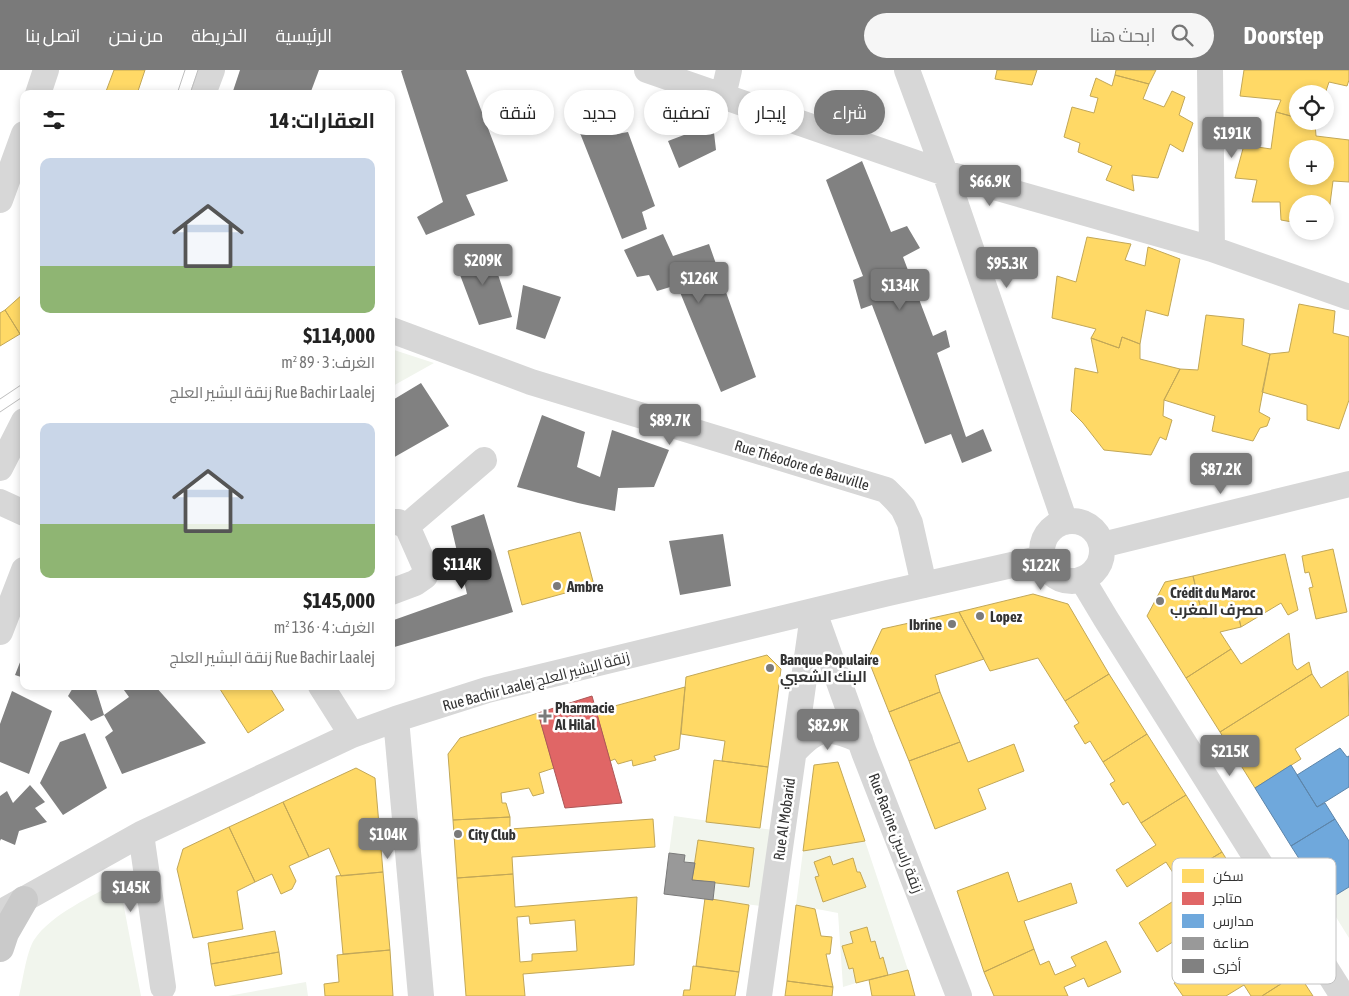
<!DOCTYPE html>
<html lang="ar">
<meta charset="utf-8">
<style>
body{margin:0;font-family:"Asap Condensed",Cairo,sans-serif;background:#f6f6f6;color:#222;direction:rtl;height:100vh;display:flex;flex-direction:column;font-size:19px;white-space:nowrap}
*{box-sizing:border-box;margin:0}
p{font-size:16px;color:#767676}
.icon{flex:none;width:28px;height:28px;fill:none;stroke:currentColor;stroke-width:2;stroke-linecap:round;stroke-linejoin:round}
.map{position:relative;flex:1;overflow:hidden;direction:ltr}
.details{position:absolute;left:20px;top:20px;width:375px;height:600px;display:flex;flex-direction:column;background:#fff;border-radius:10px;box-shadow:0 2px 8px #0003;direction:rtl}
.details>*{flex:none}
.hud{position:absolute;left:410px;top:20px;width:475px;height:45px;direction:rtl;display:flex;gap:10px}
.controls{position:absolute;left:1289px;top:15px;display:grid;gap:10px}
.controls a{display:grid;place-items:center;width:45px;height:45px;border-radius:50%;background:#fff;box-shadow:0 2px 8px #0003;font-size:25px}
.price{position:absolute;translate:-50% -42px;padding:0 11px;border-radius:5px;background:#7a7a7a;color:#fff;font-size:16px;line-height:32px;filter:drop-shadow(0 1px 2px #0008)}
.price::after{content:'';position:absolute;left:50%;top:30px;width:15px;height:11px;margin-left:-8px;background:inherit;clip-path:polygon(0 0,100% 0,50% 100%)}
.price.active{background:#222;color:#fff}
ul{padding:0;list-style:none}
li{display:grid;align-content:center;gap:10px;height:265px;padding:0 20px}
li span{display:grid;place-items:center;height:155px;border-radius:10px;color:#555}
li>.icon{margin-inline-start:auto}
span .icon{width:90px;height:90px;fill:#fffc;stroke-width:1}
li b{font-size:21px}
h2{display:flex;justify-content:space-between;align-items:center;height:60px;padding:0 20px;font-size:21px}
.chip{padding:0 18px;border-radius:22px;background:#fff;box-shadow:0 2px 8px #0003;font-size:18px;line-height:45px}
.chip.active{background:#7a7a7a;color:#fff}
header{display:flex;align-items:center;gap:30px;box-sizing:border-box;height:70px;padding:0 25px;background:#7a7a7a;color:#fff}
header strong{font-size:24px}
nav{display:flex;gap:28px;margin-inline-start:auto;font-size:18px}
.search{width:350px;height:45px;background:#f6f6f6;display:flex;align-items:center;gap:12px;box-sizing:border-box;padding:0 18px;border-radius:28px;color:#767676;font-size:19px}
.map>svg:first-child{display:block}
</style>
<header>
<strong>Doorstep</strong>
<div class="search"><svg class="icon" aria-label="search" viewBox="0 0 24 24"><circle cx="10" cy="10" r="6"/><path d="M15 15l6 6"/></svg>ابحث هنا</div>
<nav><a>الرئيسية</a><a>الخريطة</a><a>من نحن</a><a>اتصل بنا</a></nav>
</header>
<div class="map">
<svg width="1349" height="926" viewBox="0 0 1349 926">
<rect width="100%" height="100%" fill="#fff"/>
<path fill="#f1f5ed" fill-rule="evenodd" d="M391 279 434 293 391 317Z
M674 746 773 760 761 836 713 830 715 812 749 817 754 778 698 770 695 793 684 792V785L669 783Z
M865 771 908 900 888 905 883 888 880 889 875 871 871 872 866 857 850 862 853 873V898L856 913 843 917 838 843 796 835 803 781ZM830 786 833 795 853 789 857 802H860L866 817 823 832 815 808 819 806 815 792Z
M119 811 141 926H19C23 911 26 883 34 870 51 844 93 826 119 811Z
M1349 817V868L1326 831Z
M306 912 308 926H228Z"/>
<path fill="#ffd966" stroke="#c2a757" fill-rule="evenodd" d="M114 0H145L137 24H105Z
M997 0H1037L1032 15 995 9Z
M1116 0H1156L1149 14 1115 5Z
M1244 0H1349V10L1347 16 1329 12 1325 24H1298V48L1276 42 1281 30 1240 26Z
M1115 5 1149 14 1143 29 1164 37 1172 21 1185 27 1179 45 1193 53 1183 82 1170 74 1158 108 1132 105 1134 121 1106 110 1112 96 1078 82 1080 73 1064 67 1072 37 1094 43 1098 28 1090 26 1096 8 1112 16Z
M1276 42 1298 48V51H1309L1315 53 1316 66 1349 70V112L1333 111 1327 157H1325V134H1298V153L1281 150 1280 132H1252L1257 110 1235 108 1244 75 1271 79ZM1298 79H1325V106H1298Z
M1087 167 1131 174 1125 190 1145 196 1148 177 1180 189 1168 246 1146 240 1140 274 1122 267 1119 278 1091 268 1096 259 1052 248 1057 206 1076 212Z
M23 224H24V261L20 264 5 240Z
M1299 234 1335 241 1333 263 1349 267V330L1339 359 1307 350V335L1262 322 1270 284 1289 282Z
M5 240 20 264 0 276V243Z
M1206 245 1244 249 1242 275 1270 284 1259 342 1270 348 1267 356 1260 358 1253 371 1212 361 1215 346 1164 330 1180 299 1198 300Z
M1122 267 1140 274V289L1180 299 1164 330 1163 346 1172 350 1166 370 1160 367 1151 385 1104 380 1083 353 1071 341 1075 298 1098 303 1091 268 1119 278Z
M580 462 594 515 522 535 508 481Z
M1333 479 1347 542 1316 549 1309 518 1313 517 1309 502 1305 503 1302 486Z
M1285 484 1298 540 1288 545 1281 533 1241 557 1237 540 1203 548 1193 506Z
M1193 506 1203 548 1237 540 1241 557 1220 562 1231 579 1186 608 1147 546 1165 512Z
M1033 524 1068 534 1109 604 1065 631 1038 588 990 601 959 542Z
M959 542 984 589 935 605 940 622 889 642 868 589 882 559Z
M1289 563 1293 594 1297 600 1309 592 1312 604 1220 662 1186 608 1231 579 1241 594Z
M767 585 781 599 768 697 722 691 725 671 681 664 686 607Z
M1348 601 1349 645 1295 679 1301 689 1255 718 1220 662 1312 604 1321 618Z
M1109 604 1147 664 1103 692 1090 671 1085 674 1074 656 1079 653 1065 631Z
M218 616H269L284 640 248 663Z
M685 617 679 679 654 686 656 690 633 696 632 690 618 694 615 689 610 691 596 641Z
M940 622 960 672 909 691 889 642Z
M538 643 554 698 539 703 544 723 533 726 529 718 501 723 502 733H506L510 747 453 750 448 684 460 668Z
M1147 664 1186 725 1141 753 1128 732 1123 735 1110 714 1115 711 1103 692Z
M960 672 968 692 1014 674 1024 701 978 719 986 739 935 759 909 691Z
M714 690 768 697 760 758 706 752Z
M838 692 865 771 803 781 814 695Z
M356 698 375 708 383 802 341 806 329 778 309 787 283 732Z
M1186 725 1222 782 1177 809 1166 792 1127 817 1116 800 1156 775 1141 753Z
M283 732 309 787 289 796 296 811 292 819 281 824 272 804 255 812 229 757Z
M510 747V759L653 749 655 777 512 787 513 804 457 808 453 750Z
M229 757 255 812 237 821 243 859 193 868 177 799 183 779Z
M698 770 754 778 749 817 692 810Z
M1222 782 1257 838 1213 866 1204 852 1157 882 1139 853 1186 823 1177 809Z
M830 786 833 795 853 788 857 802H860L866 817 823 832 815 807 819 806 814 792Z
M383 802 390 880 343 884 336 806Z
M1008 802 1018 832 1071 813 1077 833 1024 851 1034 879 984 902 957 821Z
M513 804 515 837 637 827 634 895 523 904 525 926H466L457 808ZM529 846 530 854 575 850 577 881 532 884V891L520 892 517 847Z
M705 828 749 835 739 902 696 896Z
M796 835 815 839 821 866 832 867 830 884H826L833 917 787 911Z
M1257 838 1298 903 1262 926H1251L1244 915 1226 926H1183L1174 913 1223 882 1213 866Z
M867 857 871 872 875 871 880 889 883 887 888 905 856 913 853 898 849 899 842 876 853 873 850 862Z
M275 861 279 882 211 894 208 873Z
M1106 871 1121 902 1088 917 1084 908 1064 917 1068 926H994L984 902 1034 879 1040 895 1049 891 1055 905 1076 896 1071 887Z
M390 880 393 926H325L324 914 339 912 337 885Z
M279 882 282 904 215 916 211 894Z
M693 896 739 902 735 926H683L684 920H690Z
M908 900 915 926H872L869 910Z
M1298 903 1313 926H1262Z
M787 911 833 917 832 926H785Z"/>
<path fill="#e06666" stroke="#ac5757" d="M592 626 622 733 565 738 538 643Z"/>
<path fill="#6fa8dc" stroke="#5d85a9" d="M1340 678 1347 687 1349 686V717L1317 737 1297 705Z
M1291 695 1317 737 1325 733 1335 749 1291 776 1255 718Z
M1335 749 1349 771V817L1326 831 1291 776Z"/>
<path fill="#999" stroke="#7a7a7a" d="M669 783 685 785 684 792 695 793 692 810 715 812 713 830 664 824Z"/>
<path fill="#818181" d="M240 0H319L310 24H232Z
M403 0H466L508 111 466 125 475 145 426 165 417 147 443 132 401 1Z
M605 30 617 64 628 62 655 136 642 142 647 159 622 169 572 43Z
M713 54 716 80 679 98 668 71Z
M862 91 891 162 907 156 920 178 903 187 933 266 946 260 950 277 937 283 966 367 983 359 992 381 962 393 951 364 925 374 872 235 861 239 853 210 863 206 826 110Z
M663 164 673 186 709 174 756 307 721 322 677 215 657 221 649 205 637 207 624 180Z
M489 177 512 247 479 255 454 189Z
M523 215 561 227 545 269 516 259Z
M421 313 449 356 391 389V331Z
M542 345 585 362 577 397 600 407 612 360 669 380 654 417 618 418 615 441 578 433 517 417Z
M484 444 513 542 391 578V551L467 524 451 456Z
M723 464 731 516 680 525 669 471Z
M24 582V608L15 605Z
M74 616H95L104 645 129 627 121 616H155L206 673 122 704 105 667 113 661 104 645 91 651 68 626Z
M12 621 52 641 29 704 0 692V654Z
M85 663 107 718 63 745 40 713 60 672Z
M30 715 45 732 35 738 47 752 19 761 15 775 1 769 0 771V726L7 721 13 733Z"/>
<g fill="none" stroke-linecap="round" stroke-linejoin="round">
<path stroke="#d7d7d7" stroke-width="26" d="M647 0 945 103 1212 179 1349 227
M907 0 945 103 1065 452
M1210 0 1212 179
M38 24 46 0
M203 24 212 0
M723 26 729 0
M0 130 24 64
M391 260 531 312 886 420 895 429 903 438 910 453 924 515
M0 398 24 351
M0 432 24 443
M1042 481a30 30 0 1 1 60 0a30 30 0 1 1-60 0Z
M391 452H398L407 456 426 499 425 506 415 513 391 522
M407 456 484 390
M1102 475 1349 414
M1082 509 1106 549 1343 926
M814 542 864 682 959 926
M0 562 24 500
M321 616 352 665
M396 649 421 926
M794 682C818 656 828 656 860 670
M141 764 163 917
M0 844 5 840 141 764 352 665 396 649 487 620 888 523 1043 488
M759 926 813 545"/>
<path stroke="#cacaca" stroke-width="28" d="M0 878 5 863 24 830"/>
<path stroke="#bebebe" stroke-width="1" d="M177 24 185 0
M190 24 198 0
M0 329 24 313
M0 342 24 326"/>
</g>
<g fill="#7a7a7a" stroke="#fff" stroke-width="2">
<circle cx="557" cy="516" r="5"/>
<circle cx="1160" cy="531" r="5"/>
<circle cx="980" cy="546" r="5"/>
<circle cx="952" cy="554" r="5"/>
<circle cx="770" cy="598" r="5"/>
<path d="M542.5 638.5h5v5h5v5h-5v5h-5v-5h-5v-5h5z"/>
<circle cx="458" cy="764" r="5"/>
</g>
<g text-anchor="middle" dominant-baseline="central" stroke-width="5" stroke-linejoin="round" paint-order="stroke">
<g font-size="15" fill="#333" stroke="#fff">
<text transform="translate(802 395) rotate(17)">Rue Théodore de Bauville</text>
<text transform="translate(536 611) rotate(-15)">Rue Bachir Laalej زنقة البشير العلج</text>
<text transform="translate(784 749) rotate(-82)">Rue Al Mobarid</text>
<text transform="translate(896 763) rotate(69)">Rue Racine زنقة راسين</text>
</g>
<g font-size="15" font-weight="bold" fill="#333" stroke="#fff" text-anchor="start">
<text x="567" y="516">Ambre</text>
<text x="1170" y="522">Crédit du Maroc<tspan x="1170" dy="17">مصرف المغرب</tspan></text>
<text x="990" y="546">Lopez</text>
<text x="942" y="554" text-anchor="end">Ibrine</text>
<text x="780" y="589">Banque Populaire<tspan x="780" dy="17">البنك الشعبي</tspan></text>
<text x="555" y="637">Pharmacie<tspan x="555" dy="17">Al Hilal</tspan></text>
<text x="468" y="764">City Club</text>
</g>
</g>
<rect x="1172" y="788" width="164" height="126" rx="8" fill="#fff" stroke="#c2c2c2" stroke-width="1"/>
<rect x="1182" y="799" width="22" height="14" fill="#ffd966"/>
<rect x="1182" y="822" width="22" height="13" fill="#e06666"/>
<rect x="1182" y="844" width="22" height="14" fill="#6fa8dc"/>
<rect x="1182" y="867" width="22" height="13" fill="#999"/>
<rect x="1182" y="889" width="22" height="14" fill="#818181"/>
<g font-size="14" fill="#333">
<text x="1213" y="811">سكن</text>
<text x="1213" y="833">متاجر</text>
<text x="1213" y="856">مدارس</text>
<text x="1213" y="878">صناعة</text>
<text x="1213" y="901">أخرى</text>
</g>
</svg>
<div class="controls">
<a><svg class="icon" aria-label="locate" viewBox="0 0 24 24"><circle cx="12" cy="12" r="6"/><path d="M12 2v4M12 18v4M2 12h4M18 12h4"/></svg></a>
<a>+</a>
<a>−</a>
</div>
<b class="price" style="left:1232px;top:89px">$191K</b>
<b class="price" style="left:990px;top:137px">$66.9K</b>
<b class="price" style="left:483px;top:216px">$209K</b>
<b class="price" style="left:1007px;top:219px">$95.3K</b>
<b class="price" style="left:699px;top:234px">$126K</b>
<b class="price" style="left:900px;top:241px">$134K</b>
<b class="price" style="left:670px;top:376px">$89.7K</b>
<b class="price" style="left:1221px;top:425px">$87.2K</b>
<b class="price active" style="left:462px;top:520px">$114K</b>
<b class="price" style="left:1041px;top:521px">$122K</b>
<b class="price" style="left:828px;top:681px">$82.9K</b>
<b class="price" style="left:1230px;top:707px">$215K</b>
<b class="price" style="left:388px;top:790px">$104K</b>
<b class="price" style="left:131px;top:843px">$145K</b>
<div class="hud">
<a class="chip active">شراء</a>
<a class="chip">إيجار</a>
<a class="chip">تصفية</a>
<a class="chip">جديد</a>
<a class="chip">شقة</a>
</div>
<section class="details">
<h2>العقارات: 14<svg class="icon" aria-label="filters" viewBox="0 0 24 24"><path d="M4 7h16M4 17h16"/><circle cx="9" cy="7" r="2"/><circle cx="15" cy="17" r="2"/></svg></h2>
<ul>
<li><span style="background:linear-gradient(#c9d6e8 70%,#8fb573 0)"><svg class="icon" aria-label="home" viewBox="0 0 24 24"><path d="M3 11l9-7 9 7M6 9v11h12V9"/></svg></span><div><b>$114,000</b><p>الغرف: 3 · 89 m²</p><p>Rue Bachir Laalej زنقة البشير العلج</p></div></li>
<li><span style="background:linear-gradient(#c9d6e8 65%,#8fb573 0)"><svg class="icon" aria-label="home" viewBox="0 0 24 24"><path d="M3 11l9-7 9 7M6 9v11h12V9"/></svg></span><div><b>$145,000</b><p>الغرف: 4 · 136 m²</p><p>Rue Bachir Laalej زنقة البشير العلج</p></div></li>
</ul>
</section>
</div>
